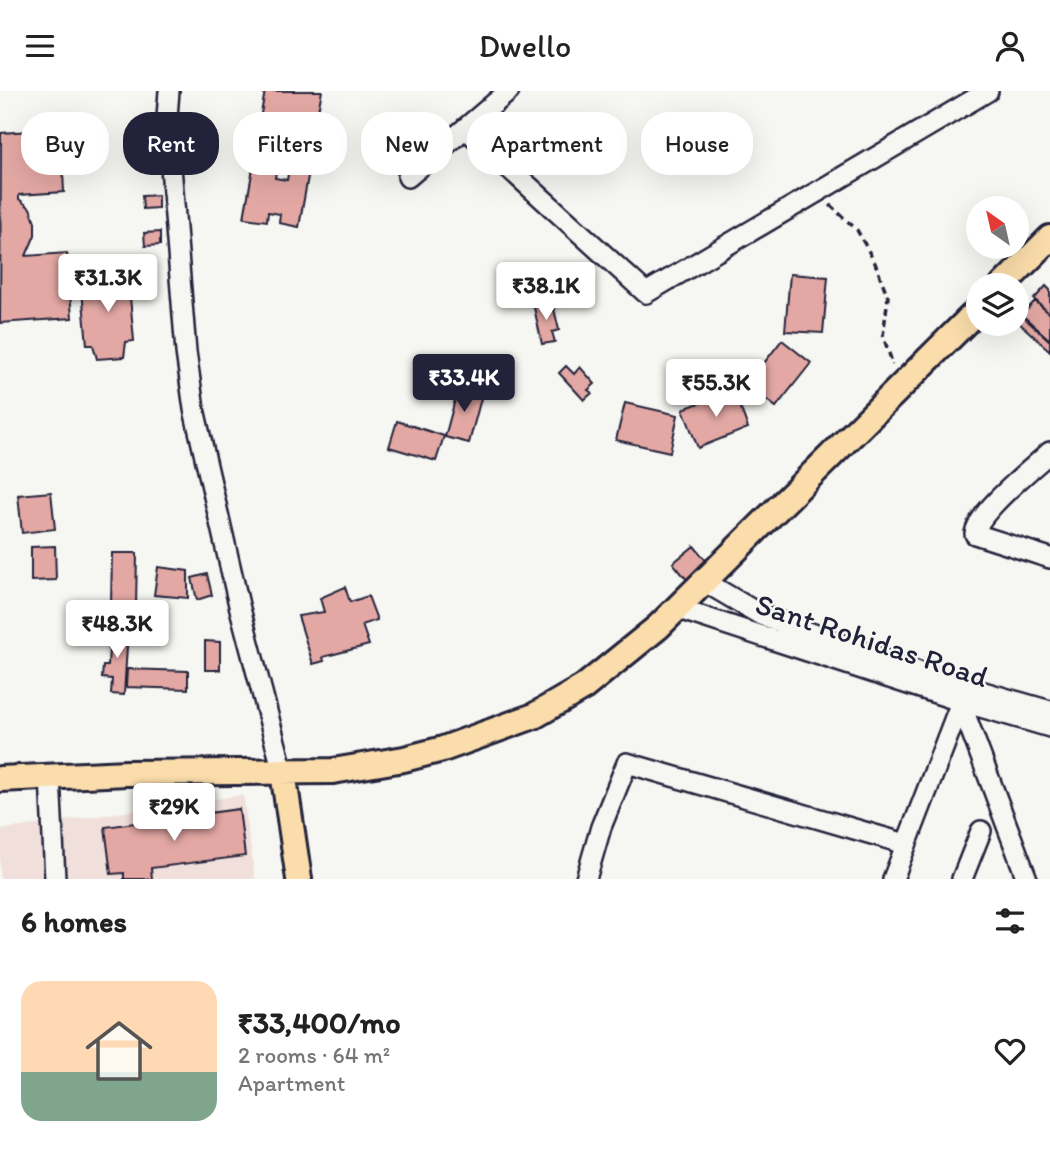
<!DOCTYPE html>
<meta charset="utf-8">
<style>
body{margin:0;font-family:Itim,sans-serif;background:#f6f6f6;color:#222;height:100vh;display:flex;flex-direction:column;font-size:26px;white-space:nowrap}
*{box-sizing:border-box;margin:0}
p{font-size:23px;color:#767676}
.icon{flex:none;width:38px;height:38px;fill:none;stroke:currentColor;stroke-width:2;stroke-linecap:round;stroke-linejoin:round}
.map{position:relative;height:788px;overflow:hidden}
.details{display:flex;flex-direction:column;background:#fff;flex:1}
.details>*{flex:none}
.hud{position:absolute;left:21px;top:21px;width:1008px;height:63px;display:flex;gap:14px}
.needle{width:46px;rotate:326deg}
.fabs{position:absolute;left:966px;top:105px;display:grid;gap:14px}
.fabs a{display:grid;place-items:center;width:63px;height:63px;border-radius:50%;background:#fff;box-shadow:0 7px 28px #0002;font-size:35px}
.price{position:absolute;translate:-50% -60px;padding:0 16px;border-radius:7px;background:#fff;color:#222;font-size:23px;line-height:46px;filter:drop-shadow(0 2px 4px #0008)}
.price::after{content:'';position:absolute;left:50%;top:42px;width:21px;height:16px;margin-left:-10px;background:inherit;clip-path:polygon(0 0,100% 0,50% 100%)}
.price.active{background:#22223b;color:#fff}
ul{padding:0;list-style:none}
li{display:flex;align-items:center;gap:21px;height:175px;padding:0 21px}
li span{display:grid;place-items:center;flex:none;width:196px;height:140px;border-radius:21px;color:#555}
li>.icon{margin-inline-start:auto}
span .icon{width:84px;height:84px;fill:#fffc;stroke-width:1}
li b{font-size:30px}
h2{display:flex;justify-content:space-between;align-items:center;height:84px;padding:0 21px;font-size:30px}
.tag{padding:0 24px;border-radius:28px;background:#fff;box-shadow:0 7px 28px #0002;font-size:24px;line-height:63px}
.tag.active{background:#22223b;color:#fff}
header{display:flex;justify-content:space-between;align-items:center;height:91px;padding:0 21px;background:#fff;font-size:32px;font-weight:600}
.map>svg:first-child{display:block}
</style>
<header><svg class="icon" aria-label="menu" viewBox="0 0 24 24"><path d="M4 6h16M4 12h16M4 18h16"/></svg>Dwello<svg class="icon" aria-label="person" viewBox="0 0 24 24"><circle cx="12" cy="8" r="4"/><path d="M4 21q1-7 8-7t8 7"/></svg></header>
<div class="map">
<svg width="1050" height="788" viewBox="0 0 1050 788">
<rect width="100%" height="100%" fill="#f6f6f2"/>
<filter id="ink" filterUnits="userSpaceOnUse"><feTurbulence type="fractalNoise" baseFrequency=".0143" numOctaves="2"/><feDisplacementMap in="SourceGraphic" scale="14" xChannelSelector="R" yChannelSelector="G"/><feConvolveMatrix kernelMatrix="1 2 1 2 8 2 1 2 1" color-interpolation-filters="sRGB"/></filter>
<g filter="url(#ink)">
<path fill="#f0dfdb" d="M243 704 255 788H0V739Z"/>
<path fill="#e3a8a4" stroke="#22223b" stroke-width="2" d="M265 0H322L313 45 292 41 294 32 283 29 280 38 259 34Z
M61 38 64 101 19 104V108L30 117 35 131V144L26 165 67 162 72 227 0 232 1 42Z
M254 71 277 75 275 87 287 89 289 77 309 80 299 136 279 132 280 123 268 121 267 130 244 127Z
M158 104V117L143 118 142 105Z
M160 141V154L145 155 144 142Z
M111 182 112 185 128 184 134 250 126 251 124 266 97 268 93 254H87L81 188Z
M790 183 828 186 823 242 785 240Z
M1046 195 1050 199V223L1034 208Z
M545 209 547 220 554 218 559 239 552 241 555 251 542 253 533 212Z
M1035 210 1050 223V249L1022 224Z
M1022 225 1050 250V260L1017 230Z
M782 249 811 272 776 316 747 294Z
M566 275 574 283 580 276 595 293 588 299 592 302 584 309 559 282Z
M459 294 483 300 469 352 445 346Z
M734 299 748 337 698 357 683 318Z
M625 312 678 324 670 361 616 349Z
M397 330 444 345 436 370 389 356Z
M51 401 55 438 22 442 18 404Z
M55 455 56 489 31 490V456Z
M694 455 708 472 687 489 673 472Z
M112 462H137L136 515H111Z
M158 476 188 480V507L154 504Z
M207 483 212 504 197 509 192 487Z
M345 496 350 511 368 505 377 529 362 534 369 554 323 566 324 570 313 573 298 525 324 521 320 507Z
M111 529 141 530 140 538 111 536Z
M110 537 128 538 124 604 111 603 112 588 102 587 103 575H108Z
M205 550 220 551V579H205Z
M127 578 188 580V598L126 596Z
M239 718 245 765 151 777 152 788H124V782L111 783 105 736Z"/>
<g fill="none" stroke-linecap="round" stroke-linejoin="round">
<defs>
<path id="minor" d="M169 0 167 26 186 261 194 318 239 514 283 681
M466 38 646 202 988 0
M408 86 509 0
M1050 361C1033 377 977 421 975 443L1050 467
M705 491 761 524 935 587 1050 620
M676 517 960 610 1050 636
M960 610 1027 788
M50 685 55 788
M586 788 601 736 627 672 906 753
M893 788 966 598
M962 788 981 740"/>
<path id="major" d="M1003 194 1050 147
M283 681 299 788
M0 688 127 682 333 680 404 668 443 658 534 625 584 596 658 536 978 219"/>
</defs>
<use href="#minor" stroke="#22223b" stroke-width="24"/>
<use href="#major" stroke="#22223b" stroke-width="30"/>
<path stroke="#22223b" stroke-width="3.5" stroke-dasharray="7 5" stroke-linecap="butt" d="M830 114 857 139 875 172 888 206 883 245 893 274"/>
<use href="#minor" stroke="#f6f6f2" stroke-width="19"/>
<use href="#major" stroke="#fbddab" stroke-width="24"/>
</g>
</g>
<g text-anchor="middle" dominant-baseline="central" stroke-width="5" stroke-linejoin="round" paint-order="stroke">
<g font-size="30" fill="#22223b" stroke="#f6f6f2">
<text transform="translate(872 549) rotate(18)">Sant Rohidas Road</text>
</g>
</g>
</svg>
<div class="fabs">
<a><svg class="needle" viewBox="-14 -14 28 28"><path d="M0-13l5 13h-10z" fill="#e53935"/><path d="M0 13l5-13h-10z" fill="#767676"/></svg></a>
<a><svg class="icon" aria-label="layers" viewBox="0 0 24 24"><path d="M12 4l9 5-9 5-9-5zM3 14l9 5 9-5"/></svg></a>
</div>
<b class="price" style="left:108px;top:223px">₹31.3K</b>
<b class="price" style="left:546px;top:231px">₹38.1K</b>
<b class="price active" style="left:464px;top:323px">₹33.4K</b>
<b class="price" style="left:716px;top:328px">₹55.3K</b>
<b class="price" style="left:117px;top:569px">₹48.3K</b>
<b class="price" style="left:174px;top:752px">₹29K</b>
<div class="hud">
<a class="tag">Buy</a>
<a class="tag active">Rent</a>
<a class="tag">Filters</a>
<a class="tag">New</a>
<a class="tag">Apartment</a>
<a class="tag">House</a>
</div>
</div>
<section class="details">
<h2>6 homes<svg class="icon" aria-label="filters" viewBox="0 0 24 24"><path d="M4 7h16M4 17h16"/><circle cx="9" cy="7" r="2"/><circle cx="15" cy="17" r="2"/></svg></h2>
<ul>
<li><span style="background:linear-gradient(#ffd9b3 65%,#7fa58c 0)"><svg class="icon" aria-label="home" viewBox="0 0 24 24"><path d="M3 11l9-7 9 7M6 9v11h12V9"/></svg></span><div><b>₹33,400/mo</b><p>2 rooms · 64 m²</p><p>Apartment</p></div><svg class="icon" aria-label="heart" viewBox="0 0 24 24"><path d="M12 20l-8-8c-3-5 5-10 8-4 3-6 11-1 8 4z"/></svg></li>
</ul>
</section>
